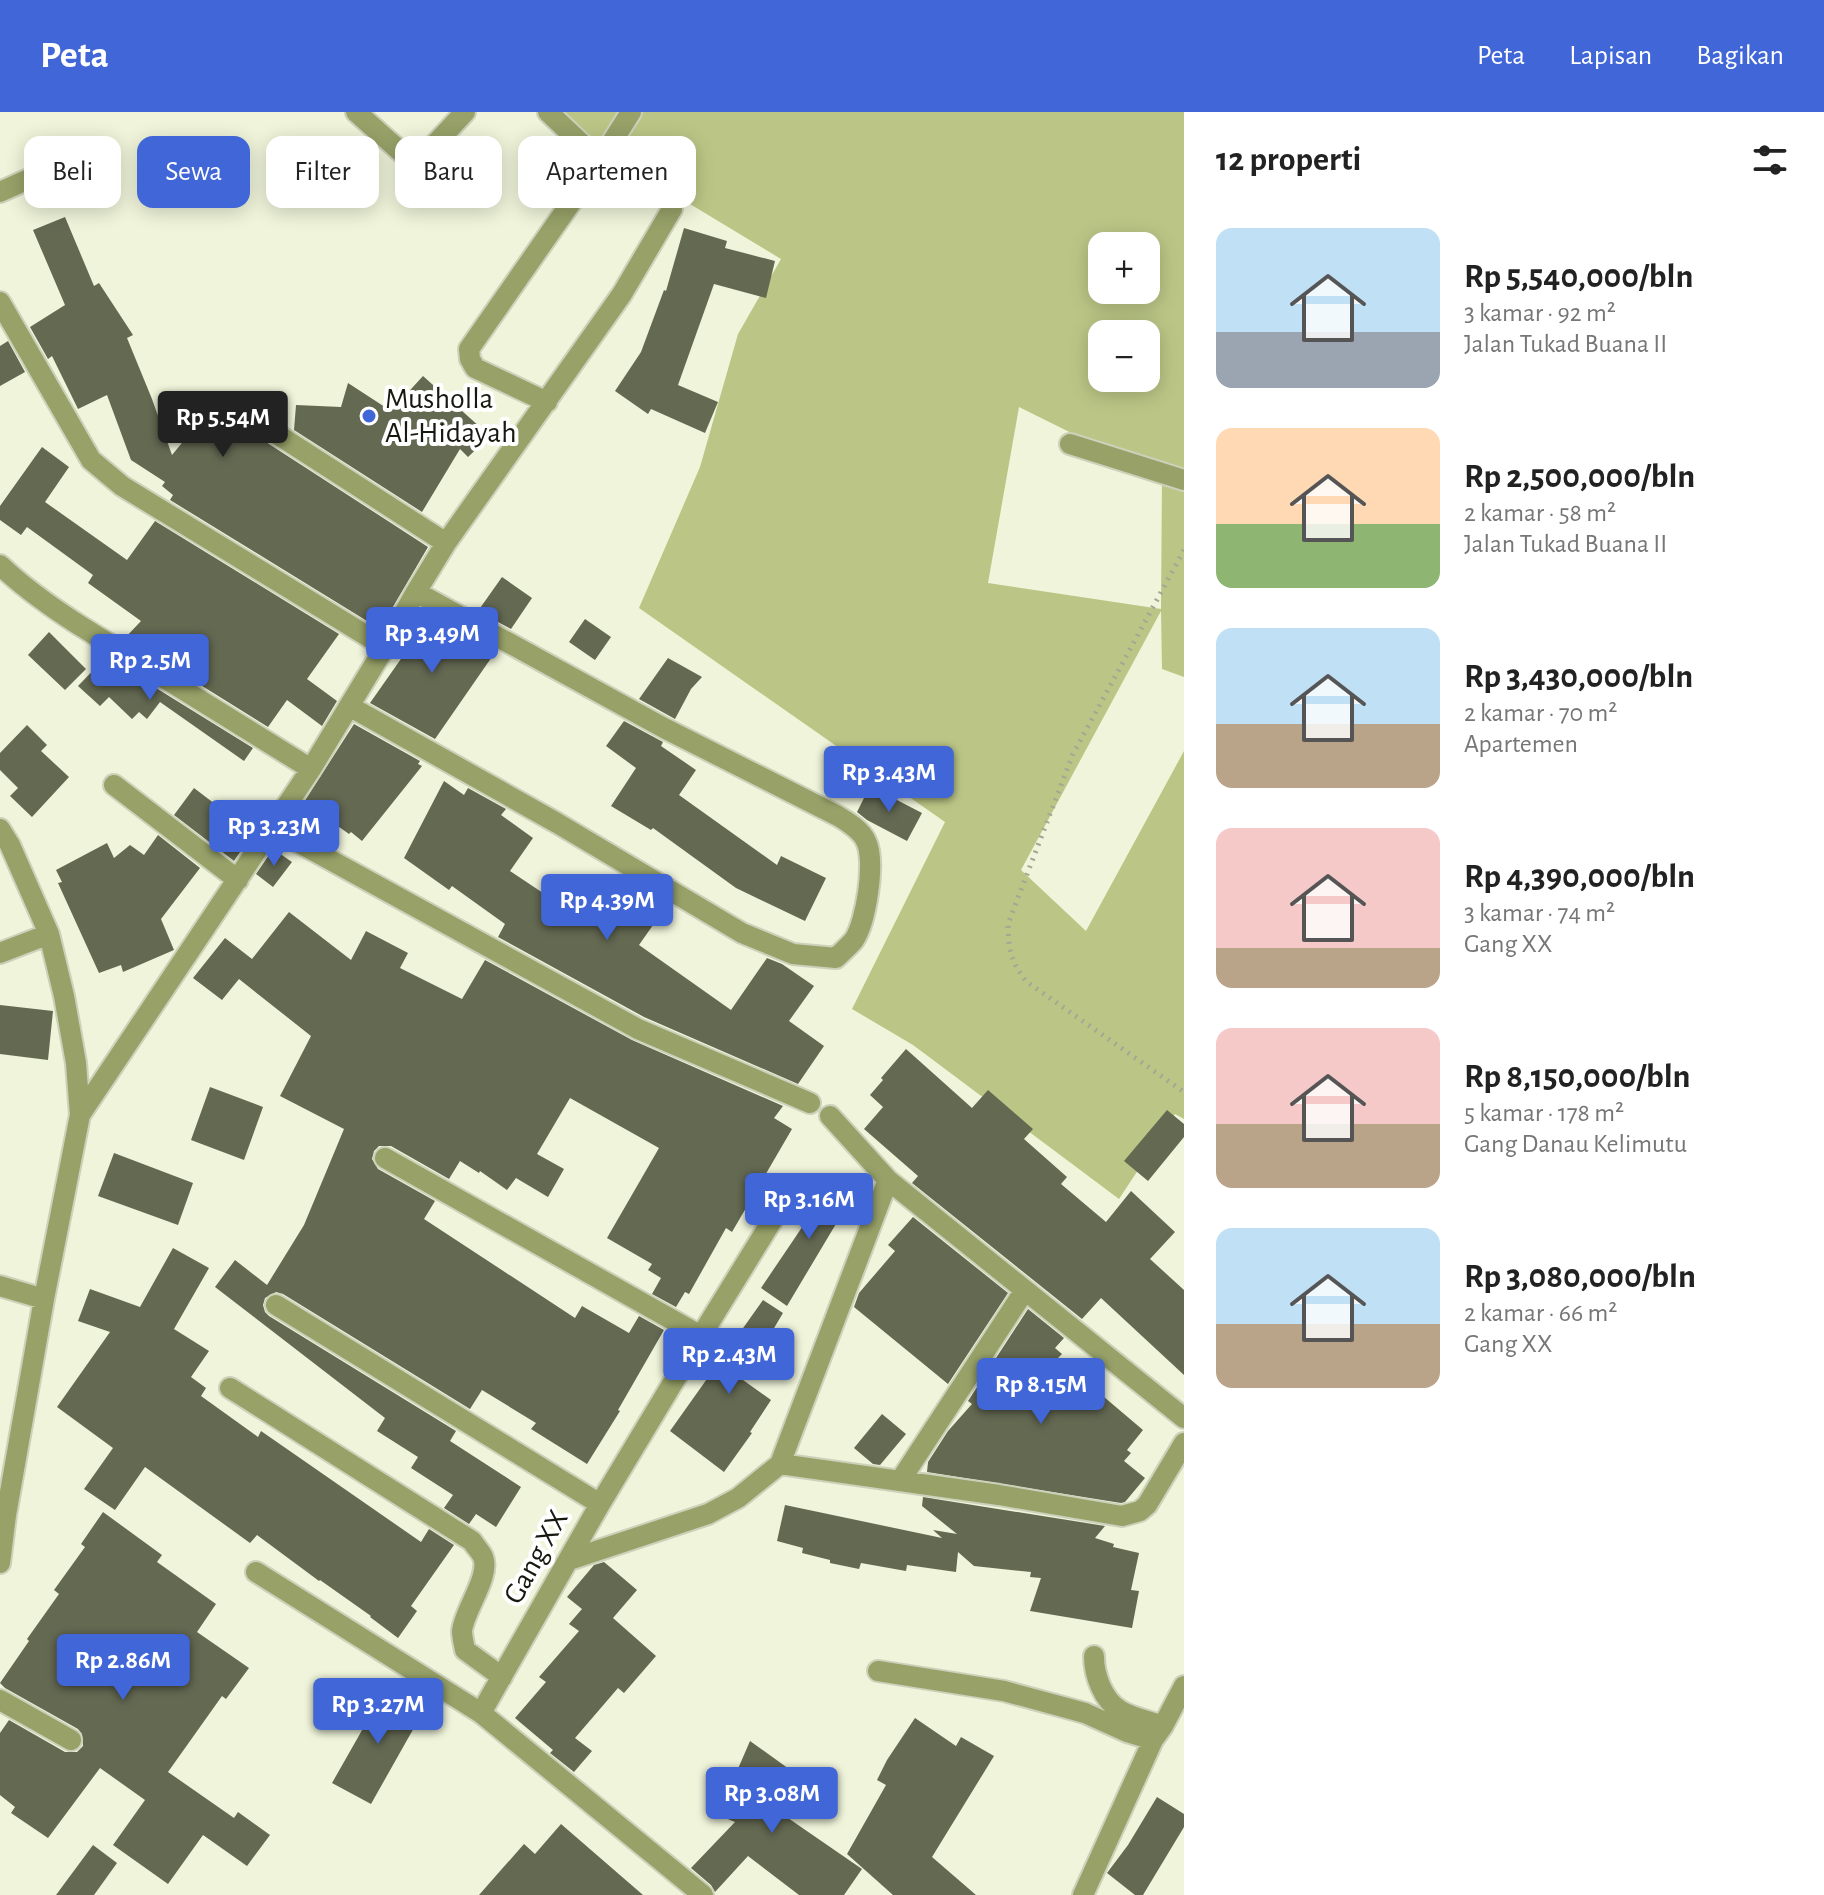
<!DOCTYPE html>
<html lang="id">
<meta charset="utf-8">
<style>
body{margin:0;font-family:"Alegreya Sans",sans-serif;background:#f2f2f2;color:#222;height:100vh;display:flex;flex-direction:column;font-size:30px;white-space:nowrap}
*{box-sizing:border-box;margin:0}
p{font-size:26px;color:#767676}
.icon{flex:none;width:44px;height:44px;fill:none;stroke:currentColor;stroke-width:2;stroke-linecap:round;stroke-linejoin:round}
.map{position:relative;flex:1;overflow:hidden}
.side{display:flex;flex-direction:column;background:#fff;width:640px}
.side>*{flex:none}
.banner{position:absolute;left:24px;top:24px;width:760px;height:72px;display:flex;gap:16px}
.tools{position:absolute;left:1088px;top:120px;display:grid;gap:16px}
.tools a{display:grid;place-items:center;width:72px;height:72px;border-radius:16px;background:#fff;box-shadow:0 4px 20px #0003;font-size:40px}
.price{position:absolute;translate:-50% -68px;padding:0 18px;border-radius:8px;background:#4066d8;color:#fff;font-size:26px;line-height:52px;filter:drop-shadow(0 2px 4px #0008)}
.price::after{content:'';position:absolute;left:50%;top:48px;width:24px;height:18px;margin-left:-12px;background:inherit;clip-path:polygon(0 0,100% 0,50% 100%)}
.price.selected{background:#222;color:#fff}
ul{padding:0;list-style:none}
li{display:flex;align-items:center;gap:24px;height:200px;padding:0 32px}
li span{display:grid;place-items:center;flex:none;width:224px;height:160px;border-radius:16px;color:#555}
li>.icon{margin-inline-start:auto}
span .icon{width:96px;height:96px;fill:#fffc;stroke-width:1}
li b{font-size:34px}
h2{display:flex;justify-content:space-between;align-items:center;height:96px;padding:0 32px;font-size:34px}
.chip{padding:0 28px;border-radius:16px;background:#fff;box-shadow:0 4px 20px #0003;font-size:28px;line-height:72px}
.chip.selected{background:#4066d8;color:#fff}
header{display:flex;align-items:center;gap:48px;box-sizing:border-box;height:112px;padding:0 40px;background:#4066d8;color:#fff}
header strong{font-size:38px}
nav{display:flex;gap:44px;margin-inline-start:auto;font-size:28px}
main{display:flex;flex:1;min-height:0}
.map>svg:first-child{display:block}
</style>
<header>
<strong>Peta</strong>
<nav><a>Peta</a><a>Lapisan</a><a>Bagikan</a></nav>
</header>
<main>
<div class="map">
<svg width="1184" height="1783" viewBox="0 0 1184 1783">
<rect width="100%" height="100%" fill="#eff4da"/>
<path fill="#bbc686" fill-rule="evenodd" d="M559 0H1184V565L1162 557 1161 499 1021 758 1086 819 1184 639V1007L1175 1002 1119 1087 913 933 852 897 945 710 639 496 700 355 738 222 781 147 647 66ZM1102 134H1146V178H1102ZM1102 222H1146V266H1102ZM1019 295 1162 366 1161 497 988 471Z"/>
<path fill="#646952" d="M65 105 94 174 99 171 133 223 127 226 152 287 172 343 205 303 233 327 243 315 428 435 380 517 170 388 173 383 162 374 165 370 131 348 107 283 78 297 52 244 48 247 30 215 65 193 33 118Z
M684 116 727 129 725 136 775 149 766 186 714 172 678 273 718 290 705 321 651 297 648 302 615 279 641 240 664 178 666 179Z
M8 229 25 260 0 274V234Z
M423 264 490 324 468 345 460 337 422 400 294 318 296 293 341 295 348 271 391 299Z
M42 335 69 355 45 390 127 448 155 409 339 522 307 567 337 589 322 614 287 588 268 615 125 526 141 509 88 471 93 463 27 415 21 423 0 408V394Z
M502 465 532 486 511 517 478 499Z
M421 498 460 524 463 520 496 539 435 627 370 591 403 544 397 540Z
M585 507 611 525 595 548 569 530Z
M49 520 86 557 65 578 28 543Z
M106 545 253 636 244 649 160 590 147 607 139 600 132 607 109 585 100 594 78 574Z
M668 546 702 565 691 577 675 607 639 587Z
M624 609 663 630 661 634 696 658 679 683 777 753 781 744 826 766 805 809 736 776 653 716 651 718 611 694 636 656 606 634Z
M354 612 420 649 418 652 422 654 362 729 351 720 349 722 304 690Z
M27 613 47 633 41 639 69 665 32 705 10 684 18 676 0 658V641Z
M444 669 464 683 468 676 506 697 501 703 533 726 510 759 561 793 562 791 586 808 588 805 610 820 639 778 665 796 639 833 731 898 767 846 782 852 814 874 789 909 824 934 798 972 644 905 498 825 505 812 452 774 449 778 404 746Z
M870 674 922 701 907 729 867 708 857 700Z
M194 676 253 721 234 749 174 703Z
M158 723 200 756 161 807 174 838 123 860 121 853 99 861 58 771 62 770 56 758 107 731 114 746 130 733 144 743Z
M273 737 292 750 273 775 256 762Z
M289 800 351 848 366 819 408 841 400 856 462 887 485 848 632 928 783 994 774 1006 792 1017 732 1120 726 1116 689 1182 685 1180 676 1195 652 1182 661 1166 648 1158 652 1152 607 1126 659 1036 570 986 537 1042 564 1057 548 1085 516 1066 507 1078 480 1059 479 1061 460 1049 449 1067 391 1034H379L374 1039 372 1047 378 1057 435 1089 424 1107 575 1206 582 1194 629 1221 639 1204 664 1218 618 1298 620 1299 587 1352 531 1317 536 1311 482 1278 470 1297 283 1182 276 1180 265 1186 263 1193 265 1200 269 1204 456 1319 450 1329 521 1375 496 1415 476 1402 469 1412 444 1396 453 1383 411 1356 418 1345 377 1319 385 1306 215 1175 235 1148 267 1173 304 1113 344 1017 280 984 311 924 239 867 222 888 193 866 225 826 252 847Z
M0 893 53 899 48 948 0 942Z
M906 937 972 996 988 978 1033 1017 1024 1027 1067 1065 1061 1072 1106 1110 1131 1079 1175 1120 1150 1147 1184 1178V1263L1101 1186 1082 1207 912 1071 918 1064 864 1017 883 995 870 983 883 968 881 966Z
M210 975 263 995 244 1048 191 1028Z
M1167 998 1184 1012V1025L1148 1069 1124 1049Z
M114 1041 193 1071 178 1113 98 1084Z
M838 1062 858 1075 787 1194 761 1176Z
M913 1105 1008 1181 948 1272 854 1195 859 1181 895 1139 888 1133Z
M173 1136 209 1156 174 1217 209 1239 191 1265 206 1276 201 1284 258 1325 261 1319 421 1430 429 1417 454 1433 411 1494 417 1499 398 1526 370 1505 371 1504 320 1468 319 1469 257 1423 250 1431 145 1355 115 1398 84 1377 113 1336 57 1295 110 1220 78 1209 90 1177 140 1195Z
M763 1188 783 1201 743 1268 771 1288 750 1320 752 1321 724 1360 670 1319Z
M1028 1197 1064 1226 1055 1236 1062 1242 1058 1246 1143 1318 1127 1338 1131 1341 1124 1349 1145 1366 1125 1390 1121 1391 927 1360 928 1350 948 1319 972 1292 968 1289Z
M882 1302 906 1322 880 1353 873 1352 854 1336Z
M923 1385 1105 1414 1095 1426 1114 1432 1113 1435 1139 1441 1131 1478 1139 1479 1132 1516 1030 1499 1041 1466 1030 1465 1031 1460 974 1454 958 1440 956 1460 907 1453 906 1459 861 1451 859 1457 830 1451V1448L802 1441 803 1436 777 1429 785 1393 942 1426 933 1418 957 1422 922 1394Z
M103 1400 162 1443 157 1450 216 1492 197 1520 249 1556 226 1587 222 1584 168 1660 234 1706 238 1700 270 1723 247 1754 203 1723 168 1772 113 1733 145 1688 100 1656 48 1726 11 1701 15 1695 0 1683V1621L9 1608 65 1640H77L83 1634 82 1622 78 1617 5 1576 0 1571 29 1529 27 1527 59 1482 54 1478 85 1435 81 1432Z
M604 1450 637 1478 613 1506 656 1544 624 1581 618 1576 575 1626 592 1639 574 1660 550 1641 553 1638 515 1606 546 1570 539 1565 579 1519 569 1512 582 1497 567 1485 594 1453Z
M386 1576 424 1598 371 1692 332 1671Z
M915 1606 956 1634 961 1625 994 1644 932 1745 976 1783H893L847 1742 886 1673 877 1668 887 1648Z
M750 1629 796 1662 772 1695 862 1757 844 1783H799L748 1744 715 1780 711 1773 691 1756 735 1710 718 1703Z
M1157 1685 1184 1702V1715L1143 1783H1135L1107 1761 1128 1733Z
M561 1712 643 1783H479L524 1732 535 1742Z
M93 1733 117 1751 94 1783H56Z"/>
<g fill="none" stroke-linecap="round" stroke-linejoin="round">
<defs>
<path id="street" d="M356 0 409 47 418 48 425 43 465 0
M600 49 631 0
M0 80 89 40
M0 190 91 348 122 374 385 535
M547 290 475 256 470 247 469 237 600 49 548 0
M238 297 446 431
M1070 332 1184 368
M0 453C24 476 51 495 79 513L311 657
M349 594 557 711 742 821 793 842 836 846C842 840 849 834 854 828 866 810 876 749 866 729 861 718 848 710 838 704L664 616 416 480
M114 673 238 768
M272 716 638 917 810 991
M0 717 10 733 49 822 64 884 76 951 80 1003 44 1187 6 1403 0 1451
M0 841 49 822
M80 1003 311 657 385 535 416 480 446 431 622 182 672 97
M385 1046 701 1224
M888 1068 1184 1306
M0 1174 44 1187
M276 1193 600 1392
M230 1276 472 1429C475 1434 481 1440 483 1445 491 1464 464 1498 462 1519 462 1525 464 1532 465 1538L502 1565
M780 1352 999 1383 1122 1404 1140 1399 1147 1393 1184 1331
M900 1369 1025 1178
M569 1448 708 1402 738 1386 780 1352 888 1068 830 1004
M256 1460 481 1601
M1094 1544C1094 1563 1103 1589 1121 1599 1133 1606 1149 1609 1163 1614
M878 1559 1004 1579 1085 1601 1127 1620 1153 1628
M0 1588 71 1628
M703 1783 481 1601 600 1392 701 1224 794 1073
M1083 1783 1153 1628 1163 1614 1184 1574"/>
</defs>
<use href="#street" stroke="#ccd1ba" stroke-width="24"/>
<path stroke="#a3a793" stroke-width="5" stroke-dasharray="2 6" stroke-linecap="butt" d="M1184 438 1073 642 1008 812C1008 835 1011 852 1027 870L1184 980"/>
<use href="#street" stroke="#97a168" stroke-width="20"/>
</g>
<circle fill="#4066d8" stroke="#fff" stroke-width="3" cx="369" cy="304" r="8"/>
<g text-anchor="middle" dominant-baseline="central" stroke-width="8" stroke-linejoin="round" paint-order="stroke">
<g font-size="30" fill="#171910" stroke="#fff" text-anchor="start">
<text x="385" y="287">Musholla<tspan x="385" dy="34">Al-Hidayah</tspan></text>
</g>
<g font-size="30" fill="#171910" stroke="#fff">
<text transform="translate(536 1445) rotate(-61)">Gang XX</text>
</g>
</g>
</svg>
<div class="tools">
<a>+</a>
<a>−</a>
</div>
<b class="price selected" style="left:223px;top:347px">Rp 5.54M</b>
<b class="price" style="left:432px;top:563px">Rp 3.49M</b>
<b class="price" style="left:150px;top:590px">Rp 2.5M</b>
<b class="price" style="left:889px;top:702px">Rp 3.43M</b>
<b class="price" style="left:274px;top:756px">Rp 3.23M</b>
<b class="price" style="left:607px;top:830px">Rp 4.39M</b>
<b class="price" style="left:809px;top:1129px">Rp 3.16M</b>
<b class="price" style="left:729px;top:1284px">Rp 2.43M</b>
<b class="price" style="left:1041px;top:1314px">Rp 8.15M</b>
<b class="price" style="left:123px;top:1590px">Rp 2.86M</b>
<b class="price" style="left:378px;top:1634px">Rp 3.27M</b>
<b class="price" style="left:772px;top:1723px">Rp 3.08M</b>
<div class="banner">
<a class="chip">Beli</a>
<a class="chip selected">Sewa</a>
<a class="chip">Filter</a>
<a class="chip">Baru</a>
<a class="chip">Apartemen</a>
</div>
</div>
<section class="side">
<h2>12 properti<svg class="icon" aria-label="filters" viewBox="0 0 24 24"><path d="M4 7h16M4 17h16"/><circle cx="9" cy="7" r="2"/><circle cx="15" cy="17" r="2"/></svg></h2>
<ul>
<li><span style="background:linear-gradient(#bfe0f5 65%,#9aa5b1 0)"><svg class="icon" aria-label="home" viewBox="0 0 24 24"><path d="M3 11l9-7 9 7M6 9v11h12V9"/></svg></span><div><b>Rp 5,540,000/bln</b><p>3 kamar · 92 m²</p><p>Jalan Tukad Buana II</p></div></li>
<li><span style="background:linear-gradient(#ffd9b3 60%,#8fb573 0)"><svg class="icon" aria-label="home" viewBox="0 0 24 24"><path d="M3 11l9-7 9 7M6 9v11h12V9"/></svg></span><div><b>Rp 2,500,000/bln</b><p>2 kamar · 58 m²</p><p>Jalan Tukad Buana II</p></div></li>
<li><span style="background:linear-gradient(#bfe0f5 60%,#b9a48a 0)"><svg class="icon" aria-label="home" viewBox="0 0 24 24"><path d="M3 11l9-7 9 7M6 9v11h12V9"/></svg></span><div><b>Rp 3,430,000/bln</b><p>2 kamar · 70 m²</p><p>Apartemen</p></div></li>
<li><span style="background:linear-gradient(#f6c9c9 75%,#b9a48a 0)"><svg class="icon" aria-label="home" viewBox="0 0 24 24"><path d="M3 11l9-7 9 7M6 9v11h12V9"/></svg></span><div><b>Rp 4,390,000/bln</b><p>3 kamar · 74 m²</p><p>Gang XX</p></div></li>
<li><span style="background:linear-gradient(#f6c9c9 60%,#b9a48a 0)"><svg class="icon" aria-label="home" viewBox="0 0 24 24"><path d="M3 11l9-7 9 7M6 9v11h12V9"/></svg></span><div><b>Rp 8,150,000/bln</b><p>5 kamar · 178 m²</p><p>Gang Danau Kelimutu</p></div></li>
<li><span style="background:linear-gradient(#bfe0f5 60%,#b9a48a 0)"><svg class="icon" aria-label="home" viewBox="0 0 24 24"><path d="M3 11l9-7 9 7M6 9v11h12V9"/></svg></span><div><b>Rp 3,080,000/bln</b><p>2 kamar · 66 m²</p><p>Gang XX</p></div></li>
</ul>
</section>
</main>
